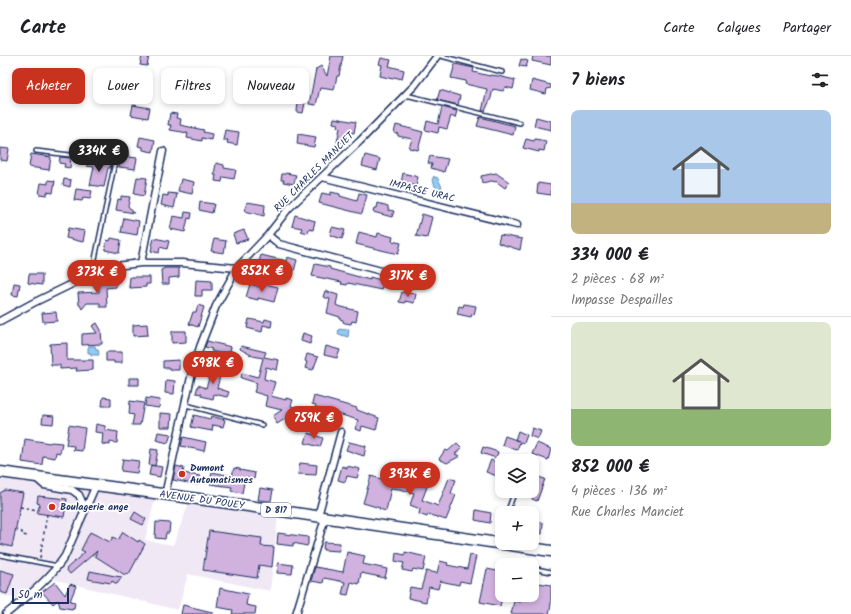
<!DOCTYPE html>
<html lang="fr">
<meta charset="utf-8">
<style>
body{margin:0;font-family:Kalam,sans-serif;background:#f2f2f2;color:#202124;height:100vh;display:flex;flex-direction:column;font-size:15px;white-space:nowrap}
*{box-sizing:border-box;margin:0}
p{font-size:13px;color:#757577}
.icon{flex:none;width:22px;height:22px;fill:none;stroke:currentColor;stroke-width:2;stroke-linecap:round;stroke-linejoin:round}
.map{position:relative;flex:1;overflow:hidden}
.side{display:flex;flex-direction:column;background:#fff;width:300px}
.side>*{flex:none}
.top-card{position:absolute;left:12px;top:12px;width:380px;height:36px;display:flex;gap:8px}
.tools{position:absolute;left:495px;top:398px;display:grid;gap:8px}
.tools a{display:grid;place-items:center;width:44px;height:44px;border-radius:8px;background:#fff;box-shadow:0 2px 6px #0003;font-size:20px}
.scale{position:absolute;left:12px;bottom:10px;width:57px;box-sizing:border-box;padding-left:4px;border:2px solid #1b2f5e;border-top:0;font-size:11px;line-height:14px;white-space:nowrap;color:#1b2f5e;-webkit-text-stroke:3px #fff;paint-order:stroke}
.price{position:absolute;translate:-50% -34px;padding:0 9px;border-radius:14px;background:#c8321e;color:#fff;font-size:13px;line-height:26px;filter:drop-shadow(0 1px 2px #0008)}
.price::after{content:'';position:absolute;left:50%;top:24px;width:12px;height:9px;margin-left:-6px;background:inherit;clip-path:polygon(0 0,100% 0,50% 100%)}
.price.current{background:#222;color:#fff}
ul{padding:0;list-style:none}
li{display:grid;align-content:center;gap:8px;height:212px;padding:0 20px}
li+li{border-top:1px solid #e0e0e0}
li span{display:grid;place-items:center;height:124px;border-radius:8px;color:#555}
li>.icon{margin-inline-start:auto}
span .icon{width:72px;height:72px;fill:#fffc;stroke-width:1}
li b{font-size:17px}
h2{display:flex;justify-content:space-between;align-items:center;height:48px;padding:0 20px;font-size:17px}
.pill{padding:0 14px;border-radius:8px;background:#fff;box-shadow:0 2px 6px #0003;font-size:14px;line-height:36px}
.pill.current{background:#c8321e;color:#fff}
header{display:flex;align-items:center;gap:24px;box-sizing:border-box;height:56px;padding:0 20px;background:#fff;border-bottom:1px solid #e0e0e0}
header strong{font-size:19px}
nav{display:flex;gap:22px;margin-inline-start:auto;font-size:14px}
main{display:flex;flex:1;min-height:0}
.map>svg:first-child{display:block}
</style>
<header>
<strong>Carte</strong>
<nav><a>Carte</a><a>Calques</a><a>Partager</a></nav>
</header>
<main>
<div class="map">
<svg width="551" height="558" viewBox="0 0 551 558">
<rect width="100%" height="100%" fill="#fff"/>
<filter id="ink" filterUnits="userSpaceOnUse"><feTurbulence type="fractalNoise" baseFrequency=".025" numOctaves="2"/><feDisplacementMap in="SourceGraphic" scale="8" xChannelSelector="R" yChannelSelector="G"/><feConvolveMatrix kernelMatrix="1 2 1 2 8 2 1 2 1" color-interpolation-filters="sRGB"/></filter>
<g filter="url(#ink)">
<path fill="#f1e8f5" d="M0 409 158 431 145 484 173 489 189 447 278 459 270 535 188 518 178 554 52 523 26 545 0 539Z"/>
<path fill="#93caf2" stroke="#638cb7" d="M434 120 435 122 437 121 442 131 437 134 432 124Z
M339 273 345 274V273H349L348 281 338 278Z
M89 290H95L96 293H98L99 299H91V297H88V292Z"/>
<path fill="#d1b2df" stroke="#1b2f5e" d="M142 0H149L147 10 140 9Z
M331 0H343L339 20H337L334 34 320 32 316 49 309 48 316 13 321 10 327 20Z
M533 0H551V9L532 5Z
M381 2 391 4 389 10 404 14 402 23 394 21 393 23 380 20 382 9 379 8Z
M521 3 528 5 526 11 519 10Z
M455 8 474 12 473 16 490 20V19L498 20 515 24 513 33 505 31 503 35 493 33 491 42 485 55H482L487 33 465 28 466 25 451 22Z
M142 19H148V26H141Z
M532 24 551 29V32L547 33 546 38 530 34Z
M440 34 460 40 458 49 437 44Z
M298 45 305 47 303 57 297 56Z
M133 49 150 52 148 62 131 59Z
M442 51 457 55 455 62 451 60 447 73 439 71 438 77 425 74 427 65 438 68Z
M170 57 177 58 176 62 181 63 180 69 204 74 203 76 212 78 211 84 202 82V85L187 82 188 77 170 74 171 69H168Z
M480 61 515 70 513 79 477 70Z
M536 61 551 65V74L534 70Z
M334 62 356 66 354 77 348 76 346 87 337 86 340 72 337 71 338 68 333 67Z
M396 69 423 76 418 94 409 92 412 83 398 80V78L394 77Z
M225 74 239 76 237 89 227 87 228 84H223Z
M298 78 316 81 314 91 297 88Z
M140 81 155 84 153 96 143 94V91L138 90Z
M526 83 534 85 535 83 546 85 544 95 539 94V96L523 92Z
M0 92 9 93 7 105 0 104Z
M122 97 129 98V101L137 102 135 113 119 111Z
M31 98 51 101 49 114 29 111Z
M365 99 380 103 377 114 362 110Z
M430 100 448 103 444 116 431 112 432 108 428 107Z
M60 101 71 102 70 112 64 111 65 108 59 107Z
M88 104 111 107 110 112H108L104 131 90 129 94 111 87 110Z
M216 107 224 109V112L236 114 234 123 223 121 222 126 215 125 216 119H214Z
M286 117 296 119 294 128 283 126 284 124H281L282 118H285Z
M403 117 418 121 416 130 401 127Z
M496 117 509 126 505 132 497 126 491 125 482 127 481 120Z
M137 121 147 122 144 140 134 138Z
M64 123 71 124 70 131 63 129Z
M181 123 194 126 192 138 178 135Z
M48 124 55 125 53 137 47 136V139L39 138 41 127 48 128Z
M538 127 551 129V139L537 137Z
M76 133 92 135 90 143 83 142 82 145 74 144Z
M331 136 340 138V140L357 145 359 137 367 139 362 158 319 147 322 137 331 139Z
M168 137 177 138 174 152 161 149 163 139 168 140Z
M121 140 130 141 128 150 134 157 116 154 118 143 121 144Z
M200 146 214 148 212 157 199 154Z
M247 146 265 149 264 160 245 155Z
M378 147 388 150V154L394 155 392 161 373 156 374 152H377Z
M185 156 192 157 191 163 188 162 185 176 170 173 173 160 184 162Z
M422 158 432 161 427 182 416 180Z
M295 159 315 165 313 174 309 173 308 177 301 175 302 172 292 170Z
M124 162 139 165 137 179 121 176Z
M332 171 345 174 342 183 330 179Z
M68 172 85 175 83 186 66 182Z
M244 174 248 183 236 187 233 178Z
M359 176 377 181 378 177 393 181 392 185 401 187 398 198 356 188Z
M500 179 522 183 520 194 498 187Z
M111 182 121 184 119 197 105 194 107 184 110 185Z
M154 182 169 185 167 193 160 191 159 197 151 195Z
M214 183 226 185 224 197 211 195Z
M261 199 286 205 287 201 297 204 294 215 276 210 275 214 258 209Z
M315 208 330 211V213L370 224V221L384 225 381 234 348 227 347 229 341 228 342 226 312 220Z
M165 212H179V221L169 222V228H162L161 214Z
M29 218H42V229L28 227Z
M130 221H150V228H146V231L130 232V230L129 231Z
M102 223H116V231L106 232 107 251H100V247H87L82 253 80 249H79L78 237 99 236V225H102Z
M196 224 212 225V234H202V240H195Z
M14 227 20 228 18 240 12 239Z
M250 228 264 232 265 228 278 231 274 246 258 242V244L246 241Z
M325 235 338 239 336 249 338 250 358 255 356 266 352 265 351 268 345 267 343 266V264L340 263V261L327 257 330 243 323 241Z
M402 236 416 238 414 247 405 245V247L399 246Z
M464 248 476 250 474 259 472 258 471 261 457 258 459 250 463 251Z
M198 249 204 251 198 271 189 268 193 256H196Z
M56 256 57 265 43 266 42 257Z
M249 263 264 266 265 263 272 265 271 271 263 269 262 276 247 272Z
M97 267 101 274 102 288 82 289V278L97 277 92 270Z
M147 268 148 279 133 280V269Z
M172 275H186V286L172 287Z
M303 277 312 280 310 288 301 285Z
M207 285 231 291 229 300 211 295 212 293 205 291Z
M67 287V304H93V314L76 315 77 312 60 313V309H51L50 288Z
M241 290 266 296 264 301 279 304 277 314 266 311 264 323 275 326 271 340 286 344V342L293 344 291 350 296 352 293 364 285 363 277 368 273 360 282 354 265 350 267 340 254 336 257 327 241 322 242 317 258 321 263 302 253 300 240 293Z
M326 290 340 294 337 302 324 299Z
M106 296H122V307H114V305H106Z
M307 298 318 301 313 314 305 312 307 306 305 305Z
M179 304V314H170V312H163V305Z
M213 309 222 312 217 332 229 336 227 341 214 338 213 343 201 340 202 338 196 337 198 329 206 332Z
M129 322H139V329H129Z
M166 324 175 325 174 338 165 337Z
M314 340 357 352V354L379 362 376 374 362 370 361 375 355 373 358 364 315 351 316 349 312 348Z
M103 341 111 342V350H102Z
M146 342 160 344 159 352 145 350Z
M130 345 144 347 140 369H132L134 359 129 358Z
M160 357 172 358 171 371H160Z
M43 359 54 360 53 368 42 367Z
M194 359 210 363 211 360 225 364 223 371 213 369 212 375 191 371Z
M96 368 105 370V374L118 376 117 387 110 386V389L102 388 103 377 95 376Z
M69 369 85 372 82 395 73 394 74 390 66 389Z
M532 372 541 375 538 383 530 380Z
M518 375 527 379 524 387 520 386 517 394 502 389 505 380 519 385 515 384Z
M158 376 171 378 168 387 156 384Z
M308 377 323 382 320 391 305 387Z
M183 381 206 386 204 395 181 390Z
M25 383 50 387 51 386 62 387 60 397 56 396 55 402 43 400 42 409 22 406Z
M349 386 366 390 364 400 346 394Z
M457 387 462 392 455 398 460 400 447 407 439 403 445 394 448 395Z
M537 387 551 393 548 404 532 398Z
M483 391 498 396 496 402 481 397Z
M151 393 158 394 155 410 149 409Z
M123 403 139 405 137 417 121 415Z
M491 404 502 409V422L486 416Z
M300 407 317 409 316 419 298 418Z
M151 409 162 411 160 421 149 419Z
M176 410 184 412 183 417 200 420 198 429 173 424Z
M342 410 347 412V410L360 413 357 422 347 420 345 426 338 424Z
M234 412 240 413V414L255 417 254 423 246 422 245 427H244L242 437 231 435 232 431 210 428 212 416 232 420Z
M371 420 395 427 397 420 422 428V429L427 431 422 444 438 450 449 422 456 424 451 437 456 439 446 464 428 458 427 461 419 458 420 453 410 449 414 437 399 433 391 432 386 455 379 453 380 452 363 447Z
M538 421 545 423 537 445 532 443V438Z
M260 432 273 434 271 445 258 444Z
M5 434 23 437 12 491 0 488V437Z
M38 440 67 443 64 461 37 457 40 448 37 447Z
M476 454 491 457 490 467 475 464Z
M135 456 146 463 143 469 131 463Z
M532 465 543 467 542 478 532 477Z
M156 466 170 467 169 477H166L165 483 155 482Z
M209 475 262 482 261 490 274 491 272 511 259 509 257 522 203 514Z
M90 476 110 486 113 481 118 484 123 476 138 486 139 484 145 488 129 518 126 517 125 519 95 500 97 495 70 518 66 513 85 496 81 494Z
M278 477 308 481V488L307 490 293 487V490L277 488Z
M324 486 340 487 339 495 323 494Z
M347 496 365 500 363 508 387 513 385 522 361 517 359 528 351 526 348 539 342 538 345 526 324 522 323 527 311 525 315 511 343 516Z
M405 496 426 501 423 515 413 513 412 516 402 514 404 507 395 505 396 497 405 499Z
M470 499 476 500 470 527 460 525 459 529 440 525 438 533 429 531 426 546 408 542 410 531 421 533 426 515 437 517 440 505 448 507 447 509 467 513Z
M278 507 293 509 292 518 277 517Z
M487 513 502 516V542L500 550 480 546Z
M0 514 14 518 7 538 0 536Z
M90 515 115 520 122 521 117 528 112 525 111 527 88 523Z
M55 526 65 539 70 528 76 530 70 545 75 546 74 552H72V553L60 551 58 544 53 548 42 536Z
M532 526 551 529V548L549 558H511L514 545 521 546 522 539H532Z
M220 532 248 538 246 549 256 551 255 558H232L233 554 217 551Z
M183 549 212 556V558H181Z"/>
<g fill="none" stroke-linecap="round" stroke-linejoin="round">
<defs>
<path id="service" d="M441 0 502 16
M406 39 520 67
M36 95 104 103 114 105 115 106 95 203V208L97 215
M186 349 262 369
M507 457 515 435
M499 486 502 472
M0 499 58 510
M532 512 551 516"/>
<path id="minor" d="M322 121 517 169
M268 179 279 188 404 221
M141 207 163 95
M0 265 33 247 107 211 141 207H182L237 212
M36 422 44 429 72 434 79 439 83 448V455
M165 439 191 321 200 291 216 250 237 212 268 179 289 152 360 85 415 29 437 0
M318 460 341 376
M6 558C27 541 50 523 65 500L96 429
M296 558 325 462"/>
<path id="primary" d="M0 416 228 447 551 495"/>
</defs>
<use href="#service" stroke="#1b2f5e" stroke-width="6"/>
<use href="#minor" stroke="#1b2f5e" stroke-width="9"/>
<use href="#primary" stroke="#1b2f5e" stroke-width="13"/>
<path stroke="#1b2f5e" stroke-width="1.5" stroke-dasharray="3 3" stroke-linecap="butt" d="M20 451 38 454
M15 474 22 476V479L29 480
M40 502 47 458"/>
<use href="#service" stroke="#fff" stroke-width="3"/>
<use href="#minor" stroke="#fff" stroke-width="6"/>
<use href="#primary" stroke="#fff" stroke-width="10"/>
</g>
</g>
<g fill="#c8321e" stroke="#fff" stroke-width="1.5">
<circle cx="182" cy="418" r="4"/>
<circle cx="52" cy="451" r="4"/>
</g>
<g text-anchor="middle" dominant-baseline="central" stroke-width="3.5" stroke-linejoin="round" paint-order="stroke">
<rect fill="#fff" stroke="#5f6d8e" stroke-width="1" x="261" y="447" width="30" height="14" rx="3"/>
<g font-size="9" font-weight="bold" fill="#1b2f5e">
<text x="276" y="454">D 817</text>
</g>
<g font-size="10" fill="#1b2f5e" stroke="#fff">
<text transform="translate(314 116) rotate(-45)">RUE CHARLES MANCIET</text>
<text transform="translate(422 135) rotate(14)">IMPASSE URAC</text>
<text transform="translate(202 444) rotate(8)">AVENUE DU POUEY</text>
</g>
<g font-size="10" font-weight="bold" fill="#1b2f5e" stroke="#fff" text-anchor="start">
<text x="190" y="412">Dumont<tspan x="190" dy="12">Automatismes</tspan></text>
<text x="60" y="451">Boulagerie ange</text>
</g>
</g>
</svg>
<div class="tools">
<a><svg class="icon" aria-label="layers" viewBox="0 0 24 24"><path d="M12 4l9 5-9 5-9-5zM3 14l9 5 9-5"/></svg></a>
<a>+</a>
<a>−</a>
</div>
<div class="scale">50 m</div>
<b class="price current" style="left:99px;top:117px">334K €</b>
<b class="price" style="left:262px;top:237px">852K €</b>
<b class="price" style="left:97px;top:238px">373K €</b>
<b class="price" style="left:408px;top:242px">317K €</b>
<b class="price" style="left:213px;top:329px">598K €</b>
<b class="price" style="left:314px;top:384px">759K €</b>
<b class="price" style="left:410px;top:440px">393K €</b>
<div class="top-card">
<a class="pill current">Acheter</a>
<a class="pill">Louer</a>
<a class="pill">Filtres</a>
<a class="pill">Nouveau</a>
</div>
</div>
<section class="side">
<h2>7 biens<svg class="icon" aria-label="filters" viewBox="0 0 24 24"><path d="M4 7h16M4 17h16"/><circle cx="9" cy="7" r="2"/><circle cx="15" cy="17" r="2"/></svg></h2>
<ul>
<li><span style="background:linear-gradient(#a9c7e8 75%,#c2b280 0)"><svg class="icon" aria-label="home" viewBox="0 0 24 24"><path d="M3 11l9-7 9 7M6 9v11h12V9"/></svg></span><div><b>334 000 €</b><p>2 pièces · 68 m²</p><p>Impasse Despailles</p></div></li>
<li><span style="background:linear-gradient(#dfe7d0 70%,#8fb573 0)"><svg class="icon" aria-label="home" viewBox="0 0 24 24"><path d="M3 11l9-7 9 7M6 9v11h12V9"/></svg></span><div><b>852 000 €</b><p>4 pièces · 136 m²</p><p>Rue Charles Manciet</p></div></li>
</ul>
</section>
</main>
